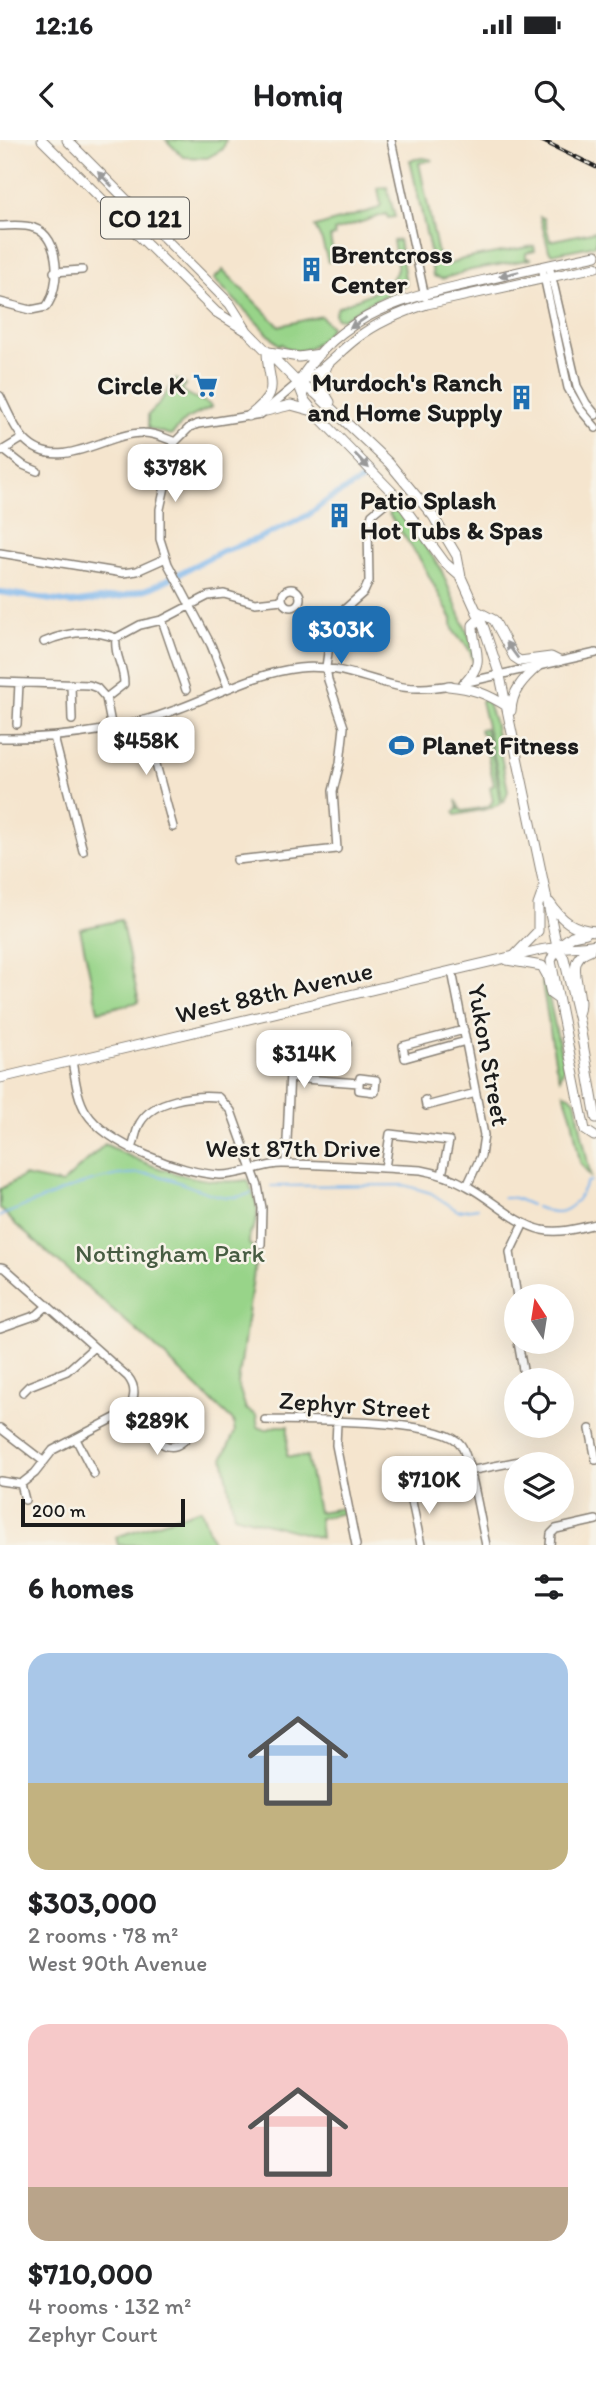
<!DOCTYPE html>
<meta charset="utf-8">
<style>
body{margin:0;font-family:Itim,sans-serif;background:#f6f6f6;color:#202124;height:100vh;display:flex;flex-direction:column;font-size:26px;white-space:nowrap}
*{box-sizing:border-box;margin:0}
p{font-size:23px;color:#757577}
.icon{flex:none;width:38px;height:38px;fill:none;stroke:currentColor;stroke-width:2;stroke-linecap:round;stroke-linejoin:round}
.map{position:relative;height:1405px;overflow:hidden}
.sheet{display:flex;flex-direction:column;background:#fff;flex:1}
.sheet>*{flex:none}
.needle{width:46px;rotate:348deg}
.tools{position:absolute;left:504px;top:1144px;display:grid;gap:14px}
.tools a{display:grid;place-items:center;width:70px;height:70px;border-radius:50%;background:#fff;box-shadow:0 7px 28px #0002;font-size:35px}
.scale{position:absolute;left:21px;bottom:18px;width:164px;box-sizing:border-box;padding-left:7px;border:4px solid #1c1c1c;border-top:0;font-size:19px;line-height:24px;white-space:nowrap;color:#1c1c1c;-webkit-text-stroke:5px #f7f3e8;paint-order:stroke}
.price{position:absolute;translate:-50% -60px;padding:0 16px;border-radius:14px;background:#fff;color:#222;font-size:23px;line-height:46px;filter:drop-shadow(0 2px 4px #0008)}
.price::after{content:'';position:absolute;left:50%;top:42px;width:21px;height:16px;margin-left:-10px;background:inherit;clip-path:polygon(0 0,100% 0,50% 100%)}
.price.on{background:#1f6fb2;color:#fff}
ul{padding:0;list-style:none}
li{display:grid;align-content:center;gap:14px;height:371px;padding:0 28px}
li span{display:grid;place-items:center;height:217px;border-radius:21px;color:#555}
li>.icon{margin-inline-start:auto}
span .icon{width:126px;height:126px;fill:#fffc;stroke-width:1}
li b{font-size:30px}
h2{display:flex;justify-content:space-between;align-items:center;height:84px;padding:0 28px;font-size:30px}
.status{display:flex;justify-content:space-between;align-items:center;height:49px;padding:0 35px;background:#fff;direction:ltr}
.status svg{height:19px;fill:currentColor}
header{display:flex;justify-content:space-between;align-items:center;height:91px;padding:0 28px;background:#fff;font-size:32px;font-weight:700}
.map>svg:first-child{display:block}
</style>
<div class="status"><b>12:16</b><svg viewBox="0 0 49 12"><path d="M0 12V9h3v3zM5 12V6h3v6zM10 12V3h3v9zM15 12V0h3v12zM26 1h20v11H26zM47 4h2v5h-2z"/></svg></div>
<header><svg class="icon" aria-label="back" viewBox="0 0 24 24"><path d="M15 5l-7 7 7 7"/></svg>Homiq<svg class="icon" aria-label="search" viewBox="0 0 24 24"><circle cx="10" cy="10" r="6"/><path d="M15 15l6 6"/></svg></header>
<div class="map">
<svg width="596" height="1405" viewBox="0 0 596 1405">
<rect width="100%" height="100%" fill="#f7f3e8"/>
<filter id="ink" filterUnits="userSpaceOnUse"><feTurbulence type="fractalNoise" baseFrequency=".0143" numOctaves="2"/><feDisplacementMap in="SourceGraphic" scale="14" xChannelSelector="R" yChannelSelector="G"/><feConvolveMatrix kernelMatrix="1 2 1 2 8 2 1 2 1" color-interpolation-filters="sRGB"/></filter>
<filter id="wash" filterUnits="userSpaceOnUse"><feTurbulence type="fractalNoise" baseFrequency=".00686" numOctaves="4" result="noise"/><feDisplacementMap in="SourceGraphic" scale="28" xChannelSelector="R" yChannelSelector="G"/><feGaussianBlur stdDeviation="1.57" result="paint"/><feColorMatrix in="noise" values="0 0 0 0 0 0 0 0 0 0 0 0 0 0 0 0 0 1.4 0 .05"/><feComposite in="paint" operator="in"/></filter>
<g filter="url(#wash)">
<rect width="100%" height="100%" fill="#f5e5ce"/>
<path fill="#98d489" stroke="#5a7852" stroke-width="2" d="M166 0H226L223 9 207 18 183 17Z
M423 18 433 20 419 23 440 124 448 125 463 119 534 106 535 111 526 113V118L532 119 471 130 442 139 433 136 429 106 410 20Z
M387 47 395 77 388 78 386 74 334 91 335 96 330 97 334 119 328 122 322 101 315 87 376 69 381 65 378 48Z
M540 77 544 78 550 101 596 91V105L552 114 549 111Z
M399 100 406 145 369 163 343 179 336 178 335 173 338 167C354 160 394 147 397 129 398 120 394 110 393 101Z
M223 130 279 186 321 176 331 187C321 203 299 221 282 204L279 205 214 139Z
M176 239 186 245 182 249C190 259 204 258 212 267L187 279 171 295 148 288V275L158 265Z
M396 367 440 427 476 513 474 522C472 517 470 509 466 505 458 495 451 494 452 479L421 421 389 374Z
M486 557 494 581 508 651 504 662 502 661 498 633 481 561Z
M485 588 495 626 500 664 487 669 456 675 454 672 458 669 456 660 460 669 463 671 488 667 493 661 490 647 494 645 483 593H481L480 589Z
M121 780 139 862 98 871 80 789Z
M540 831 545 839 564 928 560 938 556 926Z
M564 953 570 955 575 960 591 1038 580 1022 572 978Z
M105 1004C146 1026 201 1047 248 1040 253 1053 260 1068 256 1081 253 1094 249 1087 249 1104L257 1110 238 1244 246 1269 256 1275 258 1287 266 1290 276 1286H288L287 1316 307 1317 318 1372 344 1368V1373L319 1378 321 1398 234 1375 223 1317 235 1292 233 1281 154 1206 14 1083 0 1068V1049L24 1036 62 1044Z
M201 1369 214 1405H118L116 1397Z"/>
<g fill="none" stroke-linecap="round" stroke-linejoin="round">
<path stroke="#7cb6ed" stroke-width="2" d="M271 1046 404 1045 431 1053 458 1071 478 1068
M503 1057 515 1058 531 1065
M536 1067C566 1080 574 1067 587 1042L591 1041
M0 1076C43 1060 103 1029 149 1034 180 1037 220 1068 251 1053"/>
<path stroke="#7cb6ed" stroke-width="6" d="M0 452 71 463 124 456 153 447 223 411 257 399 307 376 329 359 368 337"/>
</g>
</g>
<g filter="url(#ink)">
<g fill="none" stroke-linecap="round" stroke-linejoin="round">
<defs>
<path id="minor" d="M391 0 425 157
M0 86C10 86 24 84 34 88 61 96 61 148 46 167L31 170 0 162
M549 125 577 246 586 263 596 275
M542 127 568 248 580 269 596 288
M54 132 82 130
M0 256C7 270 14 288 24 299 58 336 105 292 144 293 155 293 165 298 175 302
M175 302 160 369V399L168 424 211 505 228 547
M175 302 190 287 198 284 261 274 298 243
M5 311 23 325 37 331
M0 312 23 298
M0 413 123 433 137 431 166 418
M282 458a9 9 0 1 1 18 0a9 9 0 1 1-18 0Z
M162 480 186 550
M44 502C67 492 92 489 116 498L140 485 162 480 208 456 224 454 255 463 282 460
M0 542 89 545 97 548 106 558
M463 543 596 513
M71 544 72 580
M106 558 124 544C124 525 114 517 116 498
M106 558 112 589
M144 580 173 687
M17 584 19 543
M54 597 83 711
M0 598C61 599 121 591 178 569 219 554 255 533 299 528 332 524 361 537 393 545 412 550 431 548 451 545
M237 720 337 709 333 651 340 623 344 587 328 540 326 527 331 491 338 475 364 452 369 441 368 388 372 374 395 355
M452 831 484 995 481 1016 467 1046
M464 890 403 906 405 918 466 901
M72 921C75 937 77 958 86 972 107 1005 181 1033 219 1035 241 1036 261 1024 282 1024 328 1024 375 1028 421 1030 437 1033 453 1038 467 1046 492 1059 514 1083 542 1090 560 1094 579 1088 596 1084
M291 938 359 943 360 938 376 940 375 952 359 950V943
M425 960 426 966 476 953
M132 1010C134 1002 136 990 140 983 154 959 194 955 218 957L231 971 258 1046 262 1068 261 1104
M286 1024 291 908 295 906 347 904
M385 1028 390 994 449 1001 442 1035
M0 1127 5 1128 128 1237C137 1248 134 1257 130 1270L53 1310 35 1333 21 1344 0 1341
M517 1157 510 1112 524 1083
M516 1165 514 1184 516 1195
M0 1188 37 1175 48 1165
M518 1202 525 1241
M23 1252 29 1246 67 1231 94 1207
M130 1270C148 1285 166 1329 191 1292
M265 1280C301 1281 443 1278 461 1305 471 1320 481 1384 486 1405
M337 1282 336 1305 356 1405
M0 1288 43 1321
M590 1289 596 1320
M76 1299 94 1334
M469 1331 520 1321
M21 1344 25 1360
M410 1352 421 1405
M550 1405 551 1394 556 1389 596 1380"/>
<path id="major" d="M42 0 216 172 245 190
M67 0 230 164 247 191 298 243 315 253 389 323 433 376 457 416 461 437 484 488 500 536 557 807 564 818 579 881 596 978
M269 212 299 217 320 214
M327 226C321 239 322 250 330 262
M298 243C340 171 411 156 485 140 522 131 559 123 596 115
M298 243 305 261 314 272 395 355 445 423 461 437
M300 243C323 232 337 213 357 198 378 182 402 172 427 164L596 127
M266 271 291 265 313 271
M249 276C283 249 268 246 267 212
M477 471 494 480 514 517 520 521 551 517 559 521
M465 543C487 519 473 512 473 485L480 478
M448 546C472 548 488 554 508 567
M511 571C512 551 523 539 538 526
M550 763C562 781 574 790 596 791
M557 807 551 821 585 990 594 996
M557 807 572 796 586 793
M513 817 538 791V765L544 748
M507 820 542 826 547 835 551 854 558 859
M578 874C587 853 560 820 590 810
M0 938 540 810C559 806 577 808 596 804"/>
</defs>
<use href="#minor" stroke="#888075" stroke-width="10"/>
<use href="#major" stroke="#888075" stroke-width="11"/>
<use href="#minor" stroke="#fff" stroke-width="7"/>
<use href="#major" stroke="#fff" stroke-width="9"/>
<defs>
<path id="rail" d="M541 0 596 27"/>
</defs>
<use href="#rail" stroke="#1c1c1c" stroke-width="4.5"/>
<use href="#rail" stroke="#f7f3e8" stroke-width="2" stroke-dasharray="5" stroke-linecap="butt"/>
</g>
<defs><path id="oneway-solid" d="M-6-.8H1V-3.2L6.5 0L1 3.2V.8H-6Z" transform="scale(1.75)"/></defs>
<g fill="#999">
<use href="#oneway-solid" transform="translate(105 39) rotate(-135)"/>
<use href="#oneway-solid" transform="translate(509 134) rotate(167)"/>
<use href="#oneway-solid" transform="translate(358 183) rotate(146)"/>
<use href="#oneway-solid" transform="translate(362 321) rotate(46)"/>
<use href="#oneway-solid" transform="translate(512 510) rotate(-126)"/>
</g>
</g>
<defs>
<symbol id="building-bare" viewBox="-9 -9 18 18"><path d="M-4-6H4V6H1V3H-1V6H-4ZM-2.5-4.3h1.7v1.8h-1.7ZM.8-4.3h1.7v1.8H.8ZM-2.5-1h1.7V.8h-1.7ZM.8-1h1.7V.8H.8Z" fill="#1f6fb2" stroke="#f7f3e8" stroke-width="2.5" paint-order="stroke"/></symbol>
<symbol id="supermarket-bare" viewBox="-9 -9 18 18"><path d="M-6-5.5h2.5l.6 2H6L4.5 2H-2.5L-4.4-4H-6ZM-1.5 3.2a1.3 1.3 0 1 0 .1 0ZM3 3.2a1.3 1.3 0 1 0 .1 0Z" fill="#1f6fb2" stroke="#f7f3e8" stroke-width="2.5" paint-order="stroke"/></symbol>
<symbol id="stadium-bare" viewBox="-9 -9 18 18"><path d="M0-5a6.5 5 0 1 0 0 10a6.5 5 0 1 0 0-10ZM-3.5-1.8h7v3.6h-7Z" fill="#1f6fb2" stroke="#f7f3e8" stroke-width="2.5" paint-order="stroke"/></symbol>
</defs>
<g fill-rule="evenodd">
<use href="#building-bare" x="294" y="112" width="35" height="35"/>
<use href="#supermarket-bare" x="188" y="228" width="35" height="35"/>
<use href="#building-bare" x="504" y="240" width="35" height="35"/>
<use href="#building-bare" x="322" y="358" width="35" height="35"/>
<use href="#stadium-bare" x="384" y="588" width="35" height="35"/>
</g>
<g text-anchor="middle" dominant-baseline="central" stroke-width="5" stroke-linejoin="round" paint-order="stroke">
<rect fill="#f7f3e8" stroke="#5e5c59" stroke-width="2" x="101" y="57.5" width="88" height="41" rx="5"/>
<g font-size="24" font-weight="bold" fill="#1c1c1c">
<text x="145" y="78">CO 121</text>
</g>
<g font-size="26" font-weight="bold" fill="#1c1c1c" stroke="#f7f3e8" text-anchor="start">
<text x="331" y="114">Brentcross<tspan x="331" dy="30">Center</tspan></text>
<text x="502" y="242" text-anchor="end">Murdoch's Ranch<tspan x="502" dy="30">and Home Supply</tspan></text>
<text x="185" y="245" text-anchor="end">Circle K</text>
<text x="360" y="360">Patio Splash<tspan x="360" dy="30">Hot Tubs &amp; Spas</tspan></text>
<text x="422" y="605">Planet Fitness</text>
</g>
<g font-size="26" fill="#1c1c1c" stroke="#f7f3e8">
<text transform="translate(274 852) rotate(-13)">West 88th Avenue</text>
<text transform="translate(489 915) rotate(80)">Yukon Street</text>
<text x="293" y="1008">West 87th Drive</text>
<text transform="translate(355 1265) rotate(4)">Zephyr Street</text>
</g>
<g font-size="26" fill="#475c42" stroke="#f7f3e8">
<text x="170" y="1113">Nottingham Park</text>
</g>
</g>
</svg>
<div class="tools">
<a><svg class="needle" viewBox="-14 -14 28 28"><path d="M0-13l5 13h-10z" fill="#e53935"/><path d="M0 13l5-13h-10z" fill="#757577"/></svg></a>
<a><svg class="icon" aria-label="locate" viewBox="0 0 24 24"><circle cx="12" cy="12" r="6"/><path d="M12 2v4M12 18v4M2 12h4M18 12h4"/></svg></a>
<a><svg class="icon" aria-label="layers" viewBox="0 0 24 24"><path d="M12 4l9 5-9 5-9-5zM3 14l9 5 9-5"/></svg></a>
</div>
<div class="scale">200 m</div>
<b class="price" style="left:175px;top:364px">$378K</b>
<b class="price on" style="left:341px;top:526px">$303K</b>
<b class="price" style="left:146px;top:637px">$458K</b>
<b class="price" style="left:304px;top:950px">$314K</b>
<b class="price" style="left:157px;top:1317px">$289K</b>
<b class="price" style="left:429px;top:1376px">$710K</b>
</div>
<section class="sheet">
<h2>6 homes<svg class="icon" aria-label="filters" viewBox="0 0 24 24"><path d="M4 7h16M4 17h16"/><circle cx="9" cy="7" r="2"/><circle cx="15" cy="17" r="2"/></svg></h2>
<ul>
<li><span style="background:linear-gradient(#a9c7e8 60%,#c2b280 0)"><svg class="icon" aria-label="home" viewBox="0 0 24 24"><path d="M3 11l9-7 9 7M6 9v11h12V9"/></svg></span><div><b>$303,000</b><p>2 rooms · 78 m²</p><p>West 90th Avenue</p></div></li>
<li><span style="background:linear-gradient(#f6c9c9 75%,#b9a48a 0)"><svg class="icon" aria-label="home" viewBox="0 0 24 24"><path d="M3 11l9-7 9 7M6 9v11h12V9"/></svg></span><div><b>$710,000</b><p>4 rooms · 132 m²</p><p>Zephyr Court</p></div></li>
</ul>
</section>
